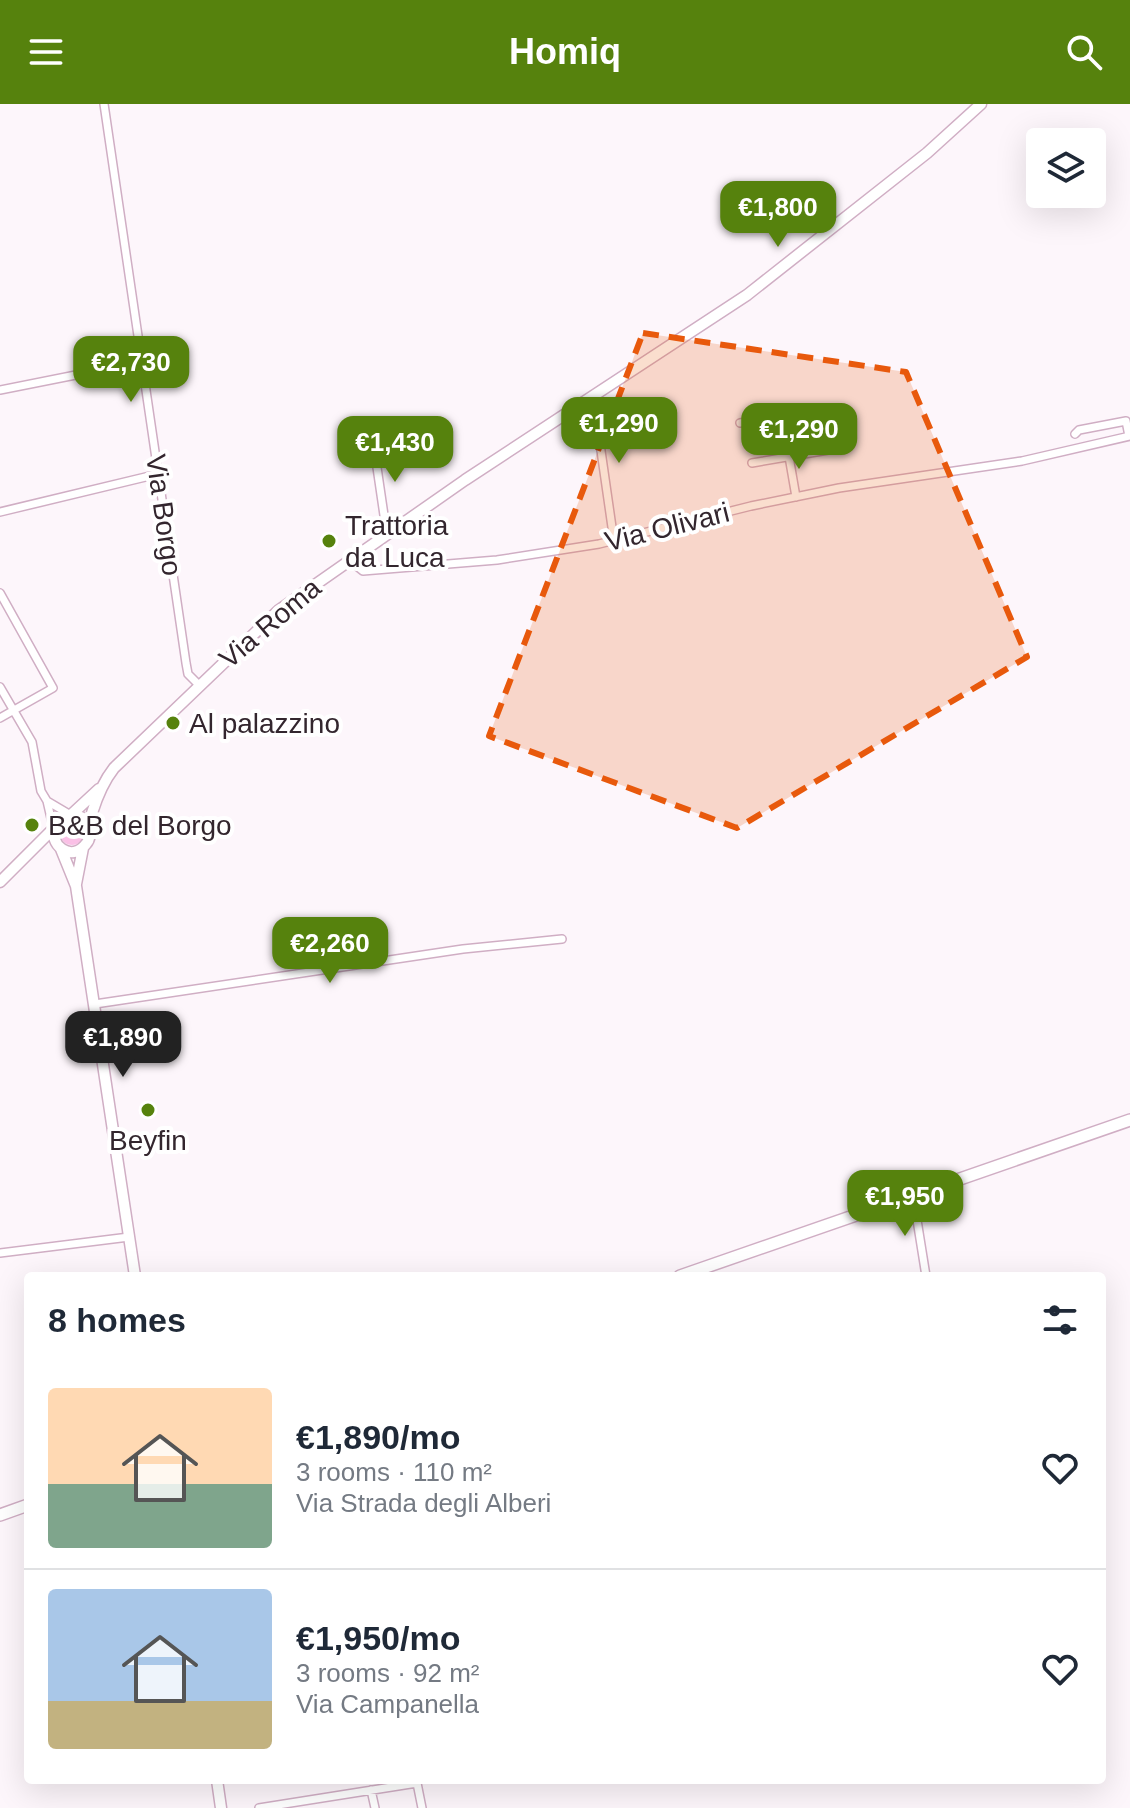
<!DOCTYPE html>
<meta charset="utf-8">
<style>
body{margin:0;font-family:Arial,sans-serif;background:#f2f2f3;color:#1f2937;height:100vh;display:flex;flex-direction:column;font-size:30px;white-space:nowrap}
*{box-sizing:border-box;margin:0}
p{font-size:26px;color:#747a83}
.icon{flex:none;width:44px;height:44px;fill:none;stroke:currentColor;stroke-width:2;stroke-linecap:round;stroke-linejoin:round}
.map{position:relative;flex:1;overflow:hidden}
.drawer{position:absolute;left:24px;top:1168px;width:1082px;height:512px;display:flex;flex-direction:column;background:#fff;border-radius:8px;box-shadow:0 8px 32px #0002}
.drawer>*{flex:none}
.buttons{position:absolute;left:1026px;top:24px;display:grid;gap:16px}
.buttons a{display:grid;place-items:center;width:80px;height:80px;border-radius:8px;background:#fff;box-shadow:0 8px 32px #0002;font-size:40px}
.price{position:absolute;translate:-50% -68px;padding:0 18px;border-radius:16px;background:#56820d;color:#fff;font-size:26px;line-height:52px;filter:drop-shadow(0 2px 4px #0008)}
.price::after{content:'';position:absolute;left:50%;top:48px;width:24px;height:18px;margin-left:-12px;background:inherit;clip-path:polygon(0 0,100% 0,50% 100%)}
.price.on{background:#222;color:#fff}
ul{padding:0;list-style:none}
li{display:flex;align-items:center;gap:24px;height:200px;padding:0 24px}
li+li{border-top:2px solid #e0e1e3}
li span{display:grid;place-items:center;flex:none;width:224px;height:160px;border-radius:8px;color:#555}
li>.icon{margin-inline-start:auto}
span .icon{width:96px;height:96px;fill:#fffc;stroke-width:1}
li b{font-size:34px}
h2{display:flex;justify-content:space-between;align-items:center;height:96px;padding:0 24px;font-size:34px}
header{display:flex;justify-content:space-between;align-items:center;height:104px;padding:0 24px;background:#56820d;color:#fff;font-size:36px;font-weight:800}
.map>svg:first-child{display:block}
</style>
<header><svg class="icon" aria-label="menu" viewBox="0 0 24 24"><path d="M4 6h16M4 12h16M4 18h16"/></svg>Homiq<svg class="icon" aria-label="search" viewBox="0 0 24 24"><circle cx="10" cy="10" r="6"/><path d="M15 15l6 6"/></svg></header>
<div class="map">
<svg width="1130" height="1704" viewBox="0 0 1130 1704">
<rect width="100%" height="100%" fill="#fdf6fb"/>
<path fill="#fac0e6" d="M60 729a12 12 0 1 1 24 0a12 12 0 1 1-24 0Z"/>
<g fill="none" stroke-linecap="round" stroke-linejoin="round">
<defs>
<path id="street" d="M104 0 186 559 188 570 198 580
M0 286 141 258
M589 294 596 312 614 437
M782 312 796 393
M740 319 823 305
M1075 330 1079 326 1126 317 1129 332
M374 343 385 418 390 428
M752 359 840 344
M0 408 158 370
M348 455 363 467 497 456 599 440 751 402 839 384 1022 357 1130 332
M0 489 53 584 0 614
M0 583 32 638 41 687 47 697 53 723
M47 697 69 710
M95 900 463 845 562 835
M913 1091 926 1172
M0 1149 129 1133
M371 1686 375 1704
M259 1704 417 1679 422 1704"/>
<path id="secondary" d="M72 710 99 685
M90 726 81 713 66 711 55 719C47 742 72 759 86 740 93 732 89 719 92 709 97 693 103 678 114 664L279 506 465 376 747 191 927 49 981 0
M61 745 76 782 135 1172
M0 778 53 725
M76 780 83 744
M217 1676 221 1704"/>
<path id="primary" d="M680 1172 1130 1016
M0 1411 28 1401"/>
</defs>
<use href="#street" stroke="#d0aec4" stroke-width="10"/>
<use href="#secondary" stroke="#d0aec4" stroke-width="13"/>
<use href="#primary" stroke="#d0aec4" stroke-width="14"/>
<use href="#street" stroke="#fff" stroke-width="7"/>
<use href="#secondary" stroke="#fff" stroke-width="10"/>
<use href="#primary" stroke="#fff" stroke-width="11"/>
</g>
<path fill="#e8590c" fill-opacity="0.2" stroke="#e8590c" stroke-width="6" stroke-dasharray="16 10" stroke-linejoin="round" d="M643 229 906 268 1027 553 737 724 489 632Z"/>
<g fill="#56820d" stroke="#fff" stroke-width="3">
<circle cx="329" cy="437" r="8"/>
<circle cx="173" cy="619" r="8"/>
<circle cx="32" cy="721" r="8"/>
<circle cx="148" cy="1006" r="8"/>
</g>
<g text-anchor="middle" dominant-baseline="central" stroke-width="8" stroke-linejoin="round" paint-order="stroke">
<g font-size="28" fill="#33262e" stroke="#fff">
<text transform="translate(164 411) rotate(82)">Via Borgo</text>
<text transform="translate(667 423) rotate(-14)">Via Olivari</text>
<text transform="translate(270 519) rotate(-40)">Via Roma</text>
</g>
<g font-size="28" fill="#33262e" stroke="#fff" text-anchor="start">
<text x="345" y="421">Trattoria<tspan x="345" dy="32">da Luca</tspan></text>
<text x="189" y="619">Al palazzino</text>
<text x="48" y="721">B&amp;B del Borgo</text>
<text x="148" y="1036" text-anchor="middle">Beyfin</text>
</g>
</g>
</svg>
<div class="buttons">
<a><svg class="icon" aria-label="layers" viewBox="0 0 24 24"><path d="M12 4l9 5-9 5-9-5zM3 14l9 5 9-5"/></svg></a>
</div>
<b class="price" style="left:778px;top:145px">€1,800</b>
<b class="price" style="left:131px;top:300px">€2,730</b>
<b class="price" style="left:619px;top:361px">€1,290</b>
<b class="price" style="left:799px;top:367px">€1,290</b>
<b class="price" style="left:395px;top:380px">€1,430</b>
<b class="price" style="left:330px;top:881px">€2,260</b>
<b class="price on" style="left:123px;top:975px">€1,890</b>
<b class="price" style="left:905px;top:1134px">€1,950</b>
<section class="drawer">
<h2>8 homes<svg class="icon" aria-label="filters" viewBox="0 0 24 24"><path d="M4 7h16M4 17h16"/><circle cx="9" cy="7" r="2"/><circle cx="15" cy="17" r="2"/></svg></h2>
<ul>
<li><span style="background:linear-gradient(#ffd9b3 60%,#7fa58c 0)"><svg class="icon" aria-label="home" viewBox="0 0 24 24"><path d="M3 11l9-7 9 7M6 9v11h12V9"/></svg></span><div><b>€1,890/mo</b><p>3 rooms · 110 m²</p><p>Via Strada degli Alberi</p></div><svg class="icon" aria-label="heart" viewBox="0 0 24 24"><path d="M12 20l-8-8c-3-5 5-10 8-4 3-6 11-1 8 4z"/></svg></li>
<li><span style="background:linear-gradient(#a9c7e8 70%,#c2b280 0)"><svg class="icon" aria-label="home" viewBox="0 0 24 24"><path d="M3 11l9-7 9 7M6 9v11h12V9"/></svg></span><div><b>€1,950/mo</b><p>3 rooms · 92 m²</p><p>Via Campanella</p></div><svg class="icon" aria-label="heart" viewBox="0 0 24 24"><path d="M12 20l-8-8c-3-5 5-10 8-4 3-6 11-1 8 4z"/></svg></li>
</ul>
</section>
</div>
